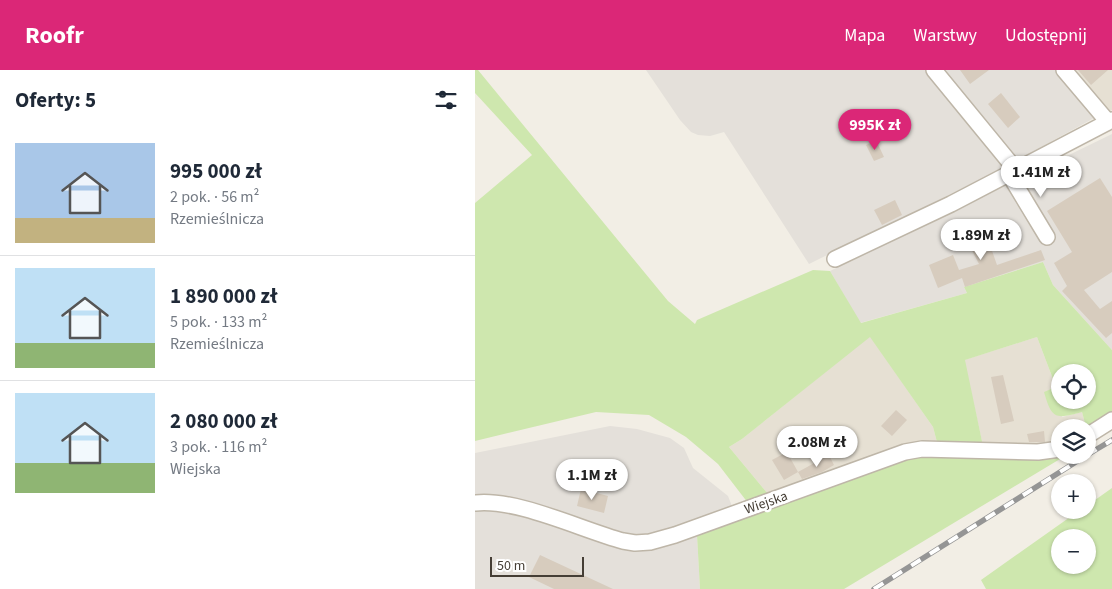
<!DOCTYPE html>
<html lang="pl">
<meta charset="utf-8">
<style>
body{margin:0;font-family:"Source Sans 3",sans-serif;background:#f2f2f3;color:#1f2937;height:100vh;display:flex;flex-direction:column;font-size:19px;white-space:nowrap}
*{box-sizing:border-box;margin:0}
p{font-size:16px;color:#747a83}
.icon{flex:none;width:28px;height:28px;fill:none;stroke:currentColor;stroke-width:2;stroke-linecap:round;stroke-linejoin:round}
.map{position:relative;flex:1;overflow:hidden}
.details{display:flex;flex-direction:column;background:#fff;width:475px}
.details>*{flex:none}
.fabs{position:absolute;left:576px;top:294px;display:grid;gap:10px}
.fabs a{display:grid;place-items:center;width:45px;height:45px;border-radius:50%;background:#fff;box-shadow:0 1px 4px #0004;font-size:25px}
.scale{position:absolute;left:15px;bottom:12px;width:94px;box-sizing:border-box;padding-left:5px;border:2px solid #453e35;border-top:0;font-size:14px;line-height:18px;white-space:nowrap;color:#453e35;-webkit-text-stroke:4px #fff;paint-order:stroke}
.price{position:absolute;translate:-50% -42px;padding:0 11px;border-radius:18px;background:#fff;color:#222;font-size:16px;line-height:32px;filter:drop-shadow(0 1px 2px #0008)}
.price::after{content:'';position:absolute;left:50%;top:30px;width:15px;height:11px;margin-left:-8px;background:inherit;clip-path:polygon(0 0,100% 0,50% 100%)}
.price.on{background:#db2777;color:#fff}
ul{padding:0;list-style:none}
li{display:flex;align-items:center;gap:15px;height:125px;padding:0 15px}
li+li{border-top:1px solid #e0e1e3}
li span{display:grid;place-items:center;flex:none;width:140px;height:100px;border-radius:0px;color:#555}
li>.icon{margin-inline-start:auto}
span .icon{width:60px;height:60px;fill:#fffc;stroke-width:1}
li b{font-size:21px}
h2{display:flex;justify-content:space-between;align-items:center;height:60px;padding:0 15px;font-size:21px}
header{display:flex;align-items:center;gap:30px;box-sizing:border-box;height:70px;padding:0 25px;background:#db2777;color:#fff}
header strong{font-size:24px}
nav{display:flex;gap:28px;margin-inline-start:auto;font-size:18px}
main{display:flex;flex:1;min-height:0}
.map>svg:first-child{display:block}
</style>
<header>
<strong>Roofr</strong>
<nav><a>Mapa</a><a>Warstwy</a><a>Udostępnij</a></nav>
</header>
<main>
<section class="details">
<h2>Oferty: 5<svg class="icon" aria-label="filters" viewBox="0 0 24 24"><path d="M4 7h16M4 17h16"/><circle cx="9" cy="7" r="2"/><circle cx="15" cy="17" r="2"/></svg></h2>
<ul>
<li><span style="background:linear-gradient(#a9c7e8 75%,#c2b280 0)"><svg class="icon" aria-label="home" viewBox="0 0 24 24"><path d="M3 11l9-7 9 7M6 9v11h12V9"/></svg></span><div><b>995 000 zł</b><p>2 pok. · 56 m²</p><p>Rzemieślnicza</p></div></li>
<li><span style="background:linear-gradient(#bfe0f5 75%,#8fb573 0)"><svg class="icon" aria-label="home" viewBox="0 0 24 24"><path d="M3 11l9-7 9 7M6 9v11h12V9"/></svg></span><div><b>1 890 000 zł</b><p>5 pok. · 133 m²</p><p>Rzemieślnicza</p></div></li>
<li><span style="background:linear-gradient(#bfe0f5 70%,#8fb573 0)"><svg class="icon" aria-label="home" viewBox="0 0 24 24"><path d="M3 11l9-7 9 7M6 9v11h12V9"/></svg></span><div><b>2 080 000 zł</b><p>3 pok. · 116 m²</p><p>Wiejska</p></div></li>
</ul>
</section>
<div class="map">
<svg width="637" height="519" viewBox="0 0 637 519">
<rect width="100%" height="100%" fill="#f2eee5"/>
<path fill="#e6e0d3" d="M581 0H637V40L621 47Z
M395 266 458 357 463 376 293 424 254 377 267 369Z
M562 267 581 317 587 347 607 342 611 357 585 358V374L508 376 489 290Z"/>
<path fill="#e4e0da" d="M171 0H581L621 47 522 101 334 194 249 62 235 66 223 65 216 62 205 50Z
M637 64V280L578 215 568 192 489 217 492 223 385 253 355 201Z
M135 356 162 359 195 368 209 378 218 398 253 426 262 449 222 465 225 519H0V383Z"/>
<path fill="#cee7ae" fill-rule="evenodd" d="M0 0H3L193 231 220 254 222 250 338 200 355 201 386 253 492 223 489 217 568 192 578 215 637 280V345L611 357 607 342C581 349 577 350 569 322L581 317 562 267 490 290 508 376H463L458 357 395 267 267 369 254 377 293 424 273 433 243 394 211 367 174 345 121 342 0 371V133L57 85 0 23ZM585 302H612V330H585Z
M449 385 569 388 590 386 369 519H225L222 465 262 449 425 391Z
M637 418V519H511L506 510 605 440H612L613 435ZM585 468H612V495H585Z"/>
<path fill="#d7ccbe" d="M485 0H514L495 14Z
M603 0H633L616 15Z
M526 23 545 47 533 58 513 34Z
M401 70 409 87 399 91 391 75Z
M625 108 637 127V202L609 220 625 239 637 231V263L631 268 587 221 592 216 579 193 597 182 572 141Z
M420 130 427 145 407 155 399 140Z
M522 152 530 167 515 175 522 195 566 180 570 190 490 217 487 208 463 218 454 195 478 185 484 200 504 194 491 169Z
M528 305 539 351 526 354 516 307Z
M421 340 432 350 417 366 406 356Z
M569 361 570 372H554L552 364Z
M312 382 323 402 309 410 297 390Z
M354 385 359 395 347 402 327 409 323 402Z
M106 419 133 426 129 443 102 436Z
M65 485 138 519H79L54 507Z"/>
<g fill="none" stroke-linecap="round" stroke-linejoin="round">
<defs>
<path id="minor" d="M459 0 541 100
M589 0 633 52
M534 104 572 167
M360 189 476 134 637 50
M612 366 637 350
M0 433C41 428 107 460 148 471L160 473 175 472 200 465 430 382 447 379 563 382 585 379"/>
</defs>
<use href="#minor" stroke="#beb6a8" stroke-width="18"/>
<use href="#minor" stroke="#fff" stroke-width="15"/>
<defs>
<path id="rail" d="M612 385 637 370
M399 519 612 385"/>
</defs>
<use href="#rail" stroke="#959595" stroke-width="5.5"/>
<use href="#rail" stroke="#fff" stroke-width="4" stroke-dasharray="11" stroke-linecap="butt"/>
</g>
<g text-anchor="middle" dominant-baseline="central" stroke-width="5" stroke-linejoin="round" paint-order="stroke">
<g font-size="14" fill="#453e35" stroke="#fff">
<text transform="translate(291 433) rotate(-19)">Wiejska</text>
</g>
</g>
</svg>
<div class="fabs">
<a><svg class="icon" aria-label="locate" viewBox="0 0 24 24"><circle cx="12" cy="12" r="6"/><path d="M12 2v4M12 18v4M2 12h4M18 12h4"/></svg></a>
<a><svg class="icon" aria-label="layers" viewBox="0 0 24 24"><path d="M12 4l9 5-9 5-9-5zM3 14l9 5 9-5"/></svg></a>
<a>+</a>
<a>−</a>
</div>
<div class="scale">50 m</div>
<b class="price on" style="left:400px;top:81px">995K zł</b>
<b class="price" style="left:566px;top:128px">1.41M zł</b>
<b class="price" style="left:506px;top:191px">1.89M zł</b>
<b class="price" style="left:342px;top:398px">2.08M zł</b>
<b class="price" style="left:117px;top:431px">1.1M zł</b>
</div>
</main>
